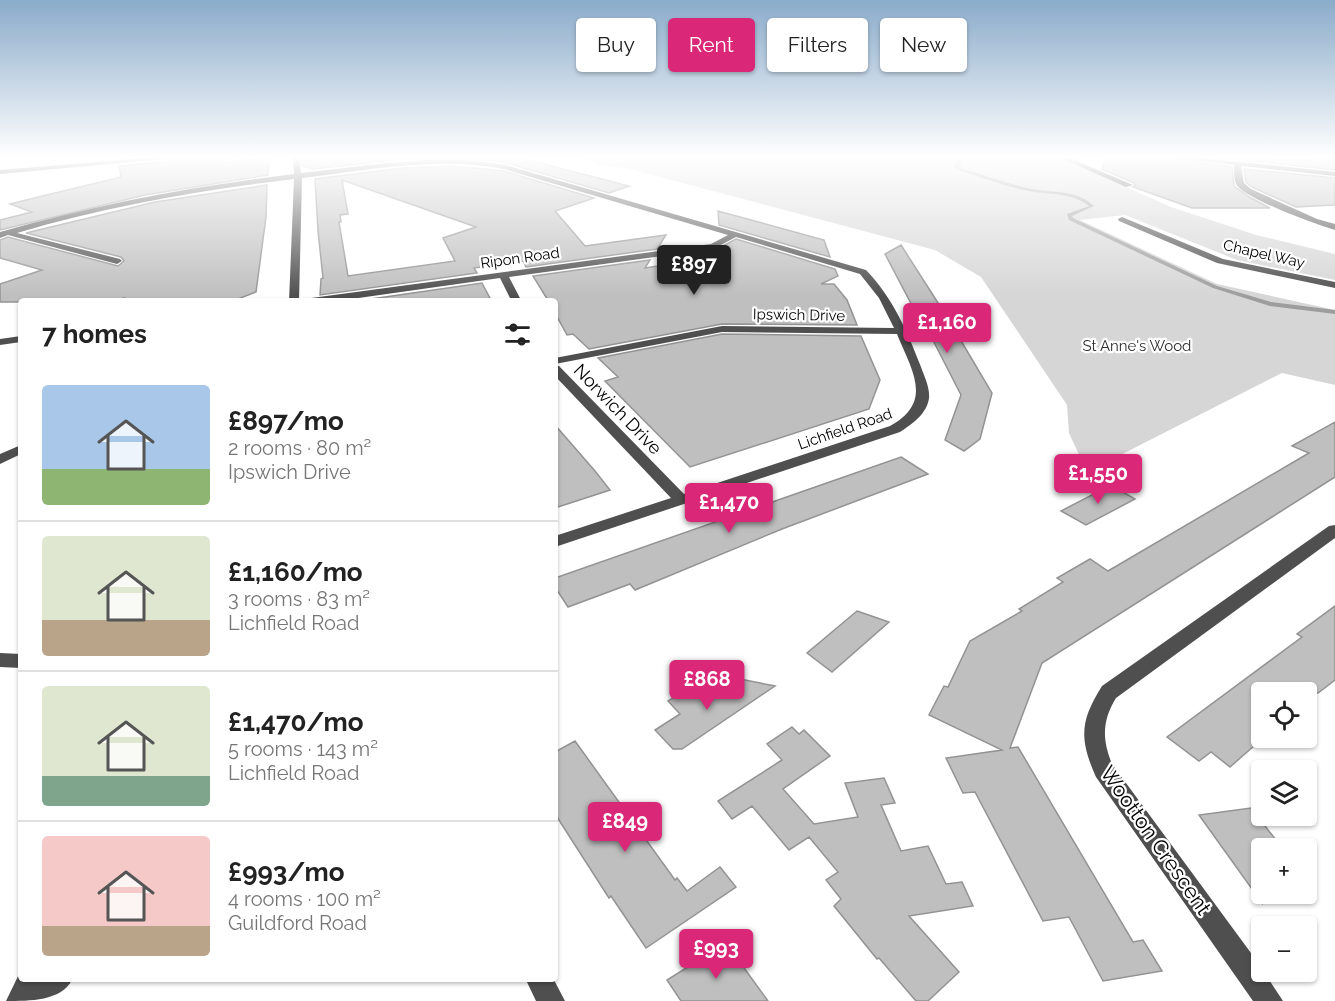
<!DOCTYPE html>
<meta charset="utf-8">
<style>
body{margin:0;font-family:Raleway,sans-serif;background:#f2f2f2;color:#222;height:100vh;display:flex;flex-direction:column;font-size:22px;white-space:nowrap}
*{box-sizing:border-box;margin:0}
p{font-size:20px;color:#767676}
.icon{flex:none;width:33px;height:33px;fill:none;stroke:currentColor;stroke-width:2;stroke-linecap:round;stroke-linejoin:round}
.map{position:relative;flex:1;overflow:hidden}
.sheet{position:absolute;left:18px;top:298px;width:540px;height:684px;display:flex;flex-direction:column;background:#fff;border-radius:6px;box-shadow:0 2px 4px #0004}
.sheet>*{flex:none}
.guide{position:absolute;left:576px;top:18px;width:570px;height:54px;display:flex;gap:12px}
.fabs{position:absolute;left:1251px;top:682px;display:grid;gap:12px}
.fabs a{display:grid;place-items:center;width:66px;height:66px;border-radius:6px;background:#fff;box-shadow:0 2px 4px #0004;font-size:30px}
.price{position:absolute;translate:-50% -51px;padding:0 14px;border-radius:6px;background:#db2777;color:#fff;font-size:20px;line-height:39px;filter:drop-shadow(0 2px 3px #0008)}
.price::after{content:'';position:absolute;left:50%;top:36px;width:18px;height:14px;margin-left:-9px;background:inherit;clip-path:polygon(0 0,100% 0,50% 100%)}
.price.current{background:#222;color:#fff}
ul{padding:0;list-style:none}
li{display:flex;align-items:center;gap:18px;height:150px;padding:0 24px}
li+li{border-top:2px solid #e0e0e0}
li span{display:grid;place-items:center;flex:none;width:168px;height:120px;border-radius:6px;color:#555}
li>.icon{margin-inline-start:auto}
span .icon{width:72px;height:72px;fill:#fffc;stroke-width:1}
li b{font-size:26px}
h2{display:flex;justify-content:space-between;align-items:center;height:72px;padding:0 24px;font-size:26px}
.tag{padding:0 21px;border-radius:6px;background:#fff;box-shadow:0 2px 4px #0004;font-size:21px;line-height:54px}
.tag.current{background:#db2777;color:#fff}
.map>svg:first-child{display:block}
</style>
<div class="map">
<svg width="1335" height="1001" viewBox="0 0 1335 1001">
<rect width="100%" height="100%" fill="#fff"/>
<path fill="#d6d6d6" d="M581 156H1056L1171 207 1256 235 1335 254V280L1237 260 1125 215 1080 220 1217 284 1335 310V385L1282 373 1087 472 1069 433 1067 405 981 277 935 250 626 168 597 165Z"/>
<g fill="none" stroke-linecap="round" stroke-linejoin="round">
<path fill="#9d9d9d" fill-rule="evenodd" d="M950 156H955L963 161V163L958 165V166L963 169C985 175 1006 183 1027 188 1051 194 1075 188 1094 206L1072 216 1073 218 1217 286 1271 302 1335 310V314L1270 306 1213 288 1069 220 1067 214 1089 206C1071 192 1050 195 1029 191 1007 187 983 178 961 171L954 167 955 163 959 162Z"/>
</g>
<path fill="#bfbfbf" stroke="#939393" stroke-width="1.5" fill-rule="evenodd" d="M201 156H227L225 162 269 158 268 175 145 195 0 230V220L32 212 10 204 121 177 119 166 199 158Z
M301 156H513L629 186 609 193 506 163 480 159H403L313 169 302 166Z
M1106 156H1159L1232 167 1234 186 1251 198 1270 208H1192L1133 187 1135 186 1134 183 1102 169Z
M1208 156H1272L1273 160 1335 159V170Z
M454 166 504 171 594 198 555 211 585 246 666 235 657 249 526 267 523 261 474 268 477 273 320 295 321 279 323 278 318 231 315 179 403 168ZM342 180 476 227 443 238 455 261 348 276 339 222H341L340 215 348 214Z
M1244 169 1335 178V205L1296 207 1252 187 1246 182Z
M267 185 266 217 256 292 238 299 125 302V298L101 302H0V284L42 270 0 258V240L8 237 118 266 124 261 121 257 26 233 155 202Z
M718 211 824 240 830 257 719 225Z
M736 239 835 269 838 276 821 284H834L847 300 857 325 722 324 589 349 573 334 567 335 555 313V302H549L533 276 650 260 645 268 720 256 719 248Z
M901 245 947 317 992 393 980 439 964 451 945 440 961 395 919 313H916L885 254Z
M482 283 492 302H350Z
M722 334 861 336 880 380 869 409 690 467 605 381 618 377 598 358Z
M1335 422V477L1042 663 1010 748 1018 747 1133 942 1143 940 1162 971 1103 981 1069 917 1043 921 975 792 963 793 946 758 1002 750 929 715 944 686 948 687 970 641 1022 611 1019 609 1063 582 1057 578 1090 559 1108 571 1309 453 1292 446Z
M555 425 595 471 610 490 555 508Z
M901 457 928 474 782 529 635 590 630 584 568 607 555 587V578Z
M1111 485 1135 499 1086 525 1061 511Z
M1335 606V680L1318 693H1262L1261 738H1263L1230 767 1211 752 1199 761 1167 737 1302 637 1297 634Z
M857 611 889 622 832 672 807 653Z
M730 677 775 686 682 749H673L655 730 680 714 668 701 687 690 724 697Z
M792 727 799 734 804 730 830 756 783 789 814 824 858 817 845 783 884 778 895 803 881 805 901 851 928 846 946 884 962 882 973 906 909 916 959 972 928 1001H916L879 958 877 959 834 906 841 899 826 880 838 872 809 837 789 850 752 806 732 819 718 801 782 760 767 744Z
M575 741 675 880 677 878 687 891 720 867 736 887 646 948 611 896 609 898 555 814V752Z
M1251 808 1283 849H1262V903L1199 815Z
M726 943 768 1001H681L667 980Z"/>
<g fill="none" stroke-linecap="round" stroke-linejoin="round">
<path fill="#4f4f4f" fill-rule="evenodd" d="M169 156H199L0 174V170Z
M293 156H299L301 173C368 166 438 152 505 165L866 270C893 298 907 331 921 367 924 376 930 387 929 398 927 414 912 424 900 432L555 547V536L671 498 555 376V365L559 366 684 494 890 426C934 402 912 371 897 334L722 332 555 364V358L722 326 894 328 879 298 860 274 736 237 713 249 509 277 522 302H512L500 278 330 302H299L304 299 711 244 728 235 504 169C438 156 368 170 302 178L299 302H289L294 179C201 190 108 206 17 233L120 259 122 261 117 264 8 235 0 238V232C97 204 194 186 294 174Z
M1056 156H1065L1133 185 1126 187Z
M1161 156H1185L1335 172V176L1241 166 1244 183 1251 189 1317 219 1335 224V230C1318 225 1243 198 1236 184 1234 179 1234 171 1234 165Z
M1122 217 1223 259 1335 282V288L1217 263 1119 221 1118 219Z
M21 336V342L0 345V339Z
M21 445V454L0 464V454Z
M1335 525V538L1116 698C1102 721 1102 739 1112 764L1262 968V972H1264L1283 1001H1253L1096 777C1079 739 1080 721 1102 686L1329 526Z
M0 653 21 654V668L0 667Z
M21 970V980H72C61 1001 30 1001 6 1001Z
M526 980H554L565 1001H536Z"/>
</g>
<linearGradient id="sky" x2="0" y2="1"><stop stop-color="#8aabca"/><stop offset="0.53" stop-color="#fff"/><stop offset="1" stop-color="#fff" stop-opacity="0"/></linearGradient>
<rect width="1335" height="296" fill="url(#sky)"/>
<g text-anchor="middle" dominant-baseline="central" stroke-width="4.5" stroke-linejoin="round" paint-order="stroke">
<g font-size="15" fill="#000" stroke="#fff">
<text transform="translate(1264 254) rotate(13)">Chapel Way</text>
<text transform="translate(520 258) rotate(-8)">Ripon Road</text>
<text transform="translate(799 315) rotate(1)">Ipswich Drive</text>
<text transform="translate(845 429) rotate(-19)">Lichfield Road</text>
</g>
<g font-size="15" fill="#2d2d2d" stroke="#fff">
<text x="1137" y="346">St Anne's Wood</text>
</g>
<g font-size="18" fill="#000" stroke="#fff">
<text transform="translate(618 409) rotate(46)">Norwich Drive</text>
</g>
<g font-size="21" fill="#000" stroke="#fff">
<text transform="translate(1156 840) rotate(55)">Wootton Crescent</text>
</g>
</g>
</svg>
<div class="fabs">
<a><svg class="icon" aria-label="locate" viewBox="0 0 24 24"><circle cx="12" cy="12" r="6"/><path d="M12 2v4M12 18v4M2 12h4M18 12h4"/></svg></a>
<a><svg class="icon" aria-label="layers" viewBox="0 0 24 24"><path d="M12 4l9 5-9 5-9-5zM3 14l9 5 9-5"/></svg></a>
<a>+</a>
<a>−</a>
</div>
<b class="price current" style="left:694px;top:296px">£897</b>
<b class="price" style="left:947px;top:354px">£1,160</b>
<b class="price" style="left:1098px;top:505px">£1,550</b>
<b class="price" style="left:729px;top:534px">£1,470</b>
<b class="price" style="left:707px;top:711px">£868</b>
<b class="price" style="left:625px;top:853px">£849</b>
<b class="price" style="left:716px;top:980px">£993</b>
<div class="guide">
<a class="tag">Buy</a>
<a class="tag current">Rent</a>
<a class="tag">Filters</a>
<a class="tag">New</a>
</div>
<section class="sheet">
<h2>7 homes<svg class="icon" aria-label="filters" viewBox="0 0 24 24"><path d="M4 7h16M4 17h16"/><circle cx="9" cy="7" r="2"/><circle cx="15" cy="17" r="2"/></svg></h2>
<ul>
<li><span style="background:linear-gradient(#a9c7e8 70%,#8fb573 0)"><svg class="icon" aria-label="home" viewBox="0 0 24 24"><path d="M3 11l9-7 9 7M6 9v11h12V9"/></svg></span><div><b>£897/mo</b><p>2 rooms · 80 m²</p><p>Ipswich Drive</p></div></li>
<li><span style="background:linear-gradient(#dfe7d0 70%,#b9a48a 0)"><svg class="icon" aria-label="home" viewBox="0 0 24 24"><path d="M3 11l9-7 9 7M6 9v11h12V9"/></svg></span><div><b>£1,160/mo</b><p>3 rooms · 83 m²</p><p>Lichfield Road</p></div></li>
<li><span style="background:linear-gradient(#dfe7d0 75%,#7fa58c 0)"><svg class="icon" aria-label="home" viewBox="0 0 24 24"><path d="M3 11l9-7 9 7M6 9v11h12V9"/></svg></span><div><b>£1,470/mo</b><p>5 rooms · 143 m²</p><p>Lichfield Road</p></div></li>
<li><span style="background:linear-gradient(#f6c9c9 75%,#b9a48a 0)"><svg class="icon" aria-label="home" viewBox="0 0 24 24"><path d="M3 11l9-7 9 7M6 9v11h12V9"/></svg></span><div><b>£993/mo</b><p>4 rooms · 100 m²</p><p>Guildford Road</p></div></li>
</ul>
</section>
</div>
